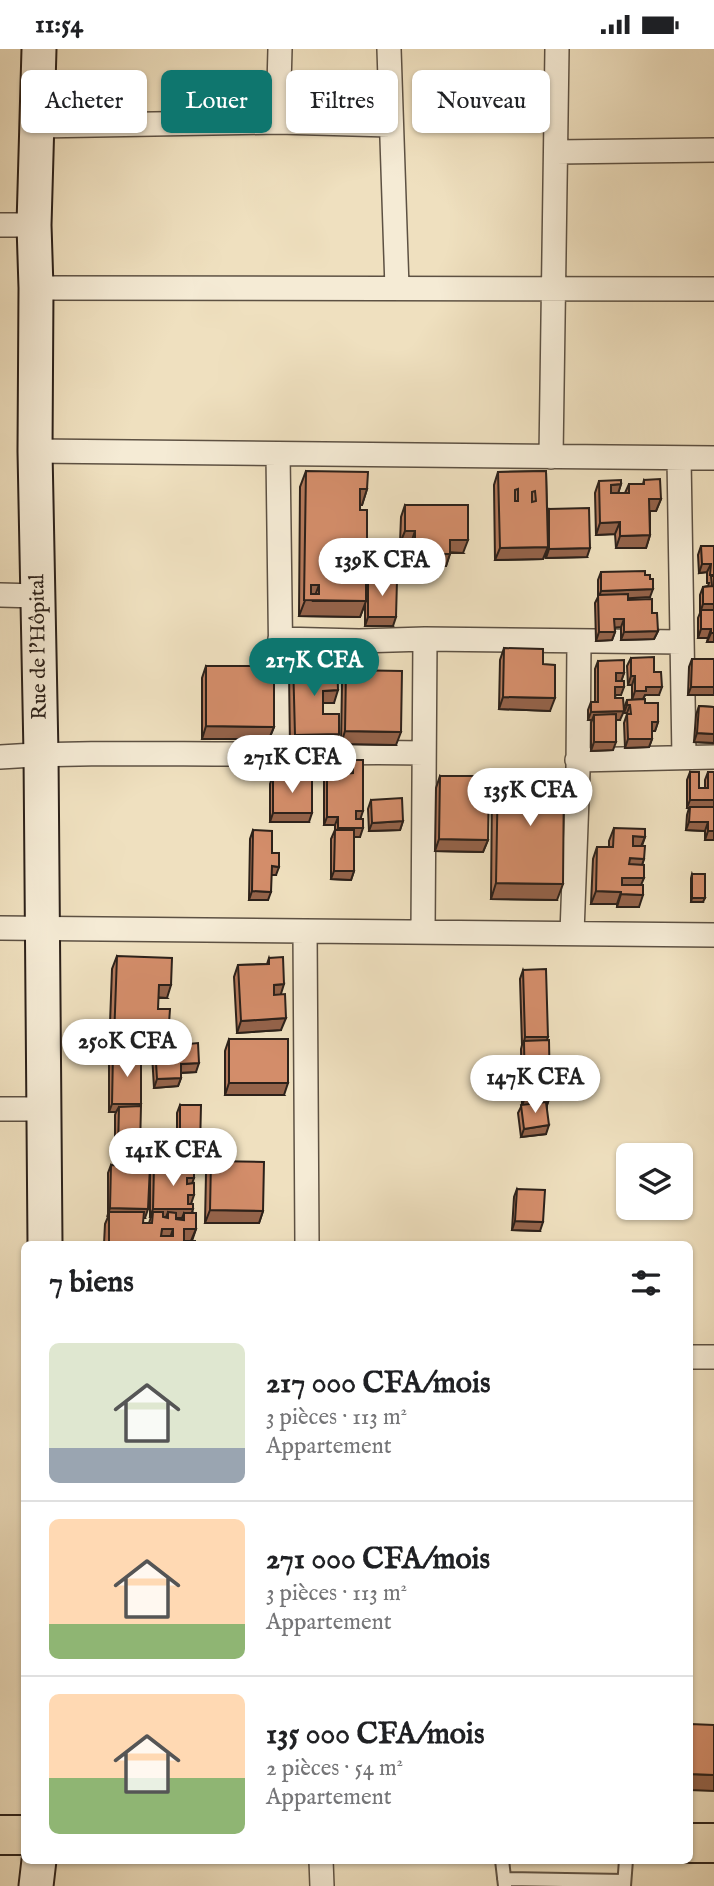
<!DOCTYPE html>
<html lang="fr">
<meta charset="utf-8">
<style>
body{margin:0;font-family:"IM FELL English",serif;background:#f6f6f6;color:#202124;height:100vh;display:flex;flex-direction:column;font-size:26px;white-space:nowrap}
*{box-sizing:border-box;margin:0}
p{font-size:23px;color:#757577}
.icon{flex:none;width:38px;height:38px;fill:none;stroke:currentColor;stroke-width:2;stroke-linecap:round;stroke-linejoin:round}
.map{position:relative;flex:1;overflow:hidden}
.details{position:absolute;left:21px;top:1192px;width:672px;height:623px;display:flex;flex-direction:column;background:#fff;border-radius:10px;box-shadow:0 2px 5px #0004}
.details>*{flex:none}
.top-card{position:absolute;left:21px;top:21px;width:672px;height:63px;display:flex;gap:14px}
.tools{position:absolute;left:616px;top:1094px;display:grid;gap:14px}
.tools a{display:grid;place-items:center;width:77px;height:77px;border-radius:10px;background:#fff;box-shadow:0 2px 5px #0004;font-size:35px}
.price{position:absolute;translate:-50% -60px;padding:0 16px;border-radius:24px;background:#fff;color:#222;font-size:23px;line-height:46px;filter:drop-shadow(0 2px 4px #0008)}
.price::after{content:'';position:absolute;left:50%;top:42px;width:21px;height:16px;margin-left:-10px;background:inherit;clip-path:polygon(0 0,100% 0,50% 100%)}
.price.selected{background:#0f766e;color:#fff}
ul{padding:0;list-style:none}
li{display:flex;align-items:center;gap:21px;height:175px;padding:0 28px}
li+li{border-top:2px solid #e0e0e0}
li span{display:grid;place-items:center;flex:none;width:196px;height:140px;border-radius:10px;color:#555}
li>.icon{margin-inline-start:auto}
span .icon{width:84px;height:84px;fill:#fffc;stroke-width:1}
li b{font-size:30px}
h2{display:flex;justify-content:space-between;align-items:center;height:84px;padding:0 28px;font-size:30px}
.chip{padding:0 24px;border-radius:10px;background:#fff;box-shadow:0 2px 5px #0004;font-size:24px;line-height:63px}
.chip.selected{background:#0f766e;color:#fff}
.status{display:flex;justify-content:space-between;align-items:center;height:49px;padding:0 35px;background:#fff;direction:ltr}
.status svg{height:19px;fill:currentColor}
.map>svg:first-child{display:block}
</style>
<div class="status"><b>11:54</b><svg viewBox="0 0 49 12"><path d="M0 12V9h3v3zM5 12V6h3v6zM10 12V3h3v9zM15 12V0h3v12zM26 1h20v11H26zM47 4h2v5h-2z"/></svg></div>
<div class="map">
<svg width="714" height="1837" viewBox="0 0 714 1837">
<rect width="100%" height="100%" fill="#efe0bf"/>
<filter id="stains"><feTurbulence type="fractalNoise" baseFrequency=".00286" numOctaves="4"/><feColorMatrix values="0 0 0 0 .2 0 0 0 0 .09 0 0 0 0 .02 0 0 0 .5 -.17"/></filter>
<radialGradient id="worn" r=".72"><stop offset=".6" stop-color="#630" stop-opacity="0"/><stop offset="1" stop-color="#630" stop-opacity=".3"/></radialGradient>
<g fill="none" stroke-linecap="round" stroke-linejoin="round">
<defs>
<path id="service" d="M502 1811 505 1837
M504 1830 624 1832
M624 1837 626 1811"/>
<path id="minor" d="M389 0 397 239
M278 73 280 0
M37 77 278 73 390 76
M556 103 714 101
M0 176H34
M36 239 714 240
M35 402 714 409
M278 405 282 705
M551 408 557 0
M679 409 684 708
M0 546 38 547
M280 590 359 592 425 590 682 593
M0 708C78 703 157 705 236 705 299 705 361 702 424 704
M577 711 714 708
M0 879 714 886
M305 882 307 1195
M423 883 425 590
M572 884 578 722 579 592
M0 1060H43
M690 1308H714
M321 1811 322 1837"/>
<path id="secondary" d="M39 0 34 176 36 239 35 402 41 705 45 1195
M36 1837 39 1811"/>
<path id="trunk" d="M0 1786H24
M690 1794H714"/>
</defs>
<use href="#service" stroke="#5d5143" stroke-width="16"/>
<use href="#minor" stroke="#5d5143" stroke-width="26"/>
<use href="#secondary" stroke="#2c211a" stroke-width="37"/>
<use href="#trunk" stroke="#2c211a" stroke-width="42"/>
<use href="#service" stroke="#f5ebd5" stroke-width="12"/>
<use href="#minor" stroke="#f5ebd5" stroke-width="23"/>
<use href="#secondary" stroke="#f5ebd5" stroke-width="33"/>
<use href="#trunk" stroke="#efe0bf" stroke-width="38"/>
</g>
<path fill="#b5795b" stroke="#2c211a" stroke-width="2" d="M306 422 367 440 362 456H360L361 519H359V532L366 536 368 531 393 577H365V555L360 568 299 567 300 438Z
M546 422 547 464 549 460 587 508 546 509V503L543 510 495 511 494 436 498 423Z
M644 431 661 450 656 462H650V486L646 499H616L615 485 596 486 595 444 599 432 621 435 618 444H625L629 435H643Z
M405 456 463 504H450L446 517H411V494H400L401 468Z
M701 497H714V593H707L708 589H698V569L700 564V546L703 538 708 537 709 534H707V523L699 524 698 506Z
M601 523 645 526 650 548 628 549V551L652 564 658 582 654 590 621 591V578H615V583L612 591 596 592 595 554 598 548V531Z
M504 599 543 615 550 662 499 660 500 611Z
M631 609 654 623 659 646H645L643 650 658 673 655 682H652V690L649 698 625 699 624 674 627 665V664H624V659L627 651H632V636H628L627 617Z
M329 610 334 654H323V665L335 698 290 699 289 623 293 611 314 630H316L321 614H327Z
M692 610H714V646H688L689 618Z
M598 612 624 624 621 632V646H615L620 671H616L613 701 591 702V674L592 671H588V661L591 653H595V620Z
M206 617 274 678 269 690H202V629Z
M346 621 396 696 341 695 342 634Z
M699 657 714 658V694L694 693 696 666Z
M353 711 361 770 360 788H354V822L351 831 331 830V790L335 781V776H324V729L327 721 344 725H350V719Z
M498 722 557 851 491 850 492 738Z
M690 723 699 739H705V731L708 723 714 791H705V782L686 781 687 766 689 759H687V731Z
M273 726 289 730 309 773H270V735Z
M440 727 488 791 483 803 435 802 436 739Z
M371 751 403 772 400 781 369 782 368 760Z
M614 779 645 788 642 797 644 810 642 816 639 858H617V855H591L593 810 597 798H609V792Z
M253 781 272 804 276 826H271L268 851H249L250 790Z
M692 825 703 853H691V829Z
M117 907 167 949H158V960L168 989 165 996 177 1001H187L189 995 196 1023 181 1024V1029L178 1037 154 1039 152 1005 153 1001 109 1002 112 920Z
M269 909 281 945V981L237 984 234 928 238 916 267 915Z
M523 921 547 991 550 1047 547 1056 546 1085 521 1088 518 1064 522 1056 521 1000 522 996 520 930Z
M229 990 284 1046H225V1002Z
M113 1004 141 1055 140 1057V1099L137 1108 115 1107V1066L116 1063H109V1012Z
M180 1056 200 1099 197 1108 177 1107V1064Z
M211 1112 263 1162 259 1174H205L206 1124Z
M111 1116 145 1169H143V1174H149L151 1168H150V1125L154 1117 168 1123H173L175 1117 192 1134 191 1155 196 1180 192 1192 195 1195H104L105 1175 108 1168V1124Z
M517 1140 540 1182 512 1181 514 1148Z"/>
<path fill="#94634a" stroke="#2c211a" stroke-width="2" d="M621 435 617 448H606L611 436Z
M360 440H367L362 456H355Z
M649 450H661L656 462H645Z
M620 473 615 485 596 486 600 474Z
M405 482H415L411 494H400Z
M650 486 646 499H616L620 487Z
M450 491H468L463 504 446 503Z
M548 498 543 510 495 511 500 499Z
M590 499 587 508 546 509 549 500Z
M359 503H367L361 519H354Z
M415 505H450L446 517H411Z
M702 515H711L707 523 699 524Z
M333 518H340L334 534H329Z
M311 536H319L313 552H366L360 568 299 567Z
M653 540 650 548 598 551 601 542Z
M703 555H714V564L701 561Z
M368 568H396L393 577H365Z
M614 570H624L621 578 611 579Z
M701 580H711L708 589H698Z
M658 582 654 590 621 591 624 583Z
M599 583H615L612 591 596 592Z
M711 584H714V593H707Z
M616 624H624L621 633H613Z
M631 627H635L632 636H628Z
M615 638H624L621 646H612Z
M646 638H662L659 646H645L643 650 632 651 635 642Z
M691 638H714V646H688Z
M338 641 334 654H318L323 642Z
M503 648 555 649 550 662 499 660Z
M627 656H630L627 664H624Z
M624 662 620 671H594V666L592 671H588L591 663Z
M652 673H658L655 682H649Z
M206 677 274 678 269 690H202Z
M345 682 401 683 396 696 341 695Z
M697 684 714 685V694L694 693Z
M339 685 335 698 290 699 295 686Z
M628 690H652L649 698 625 699Z
M594 693H616L613 701 591 702Z
M690 751H714V759H687Z
M356 762H363L360 771H353Z
M273 764H312L309 773H270Z
M327 768H338L335 776H324Z
M403 772 400 781 369 782 372 774Z
M689 773H708L705 782 686 781Z
M338 779H363L360 788H335Z
M708 782H714V791H705Z
M633 787 645 788 640 800H629Z
M439 790 488 791 483 803 435 802Z
M630 809 644 810 640 822H625Z
M272 817 279 818 276 826H269Z
M334 822H354L351 831 331 830Z
M622 829H644L639 841H618Z
M496 834 563 835 557 851 491 850Z
M252 842 271 843 268 851H249Z
M596 842 621 843 617 855H591Z
M621 845 643 846 639 858H617Z
M692 849H705L703 853H691Z
M284 935 280 948H269L274 936Z
M159 936H171L167 949 154 948Z
M286 969 281 981 237 984 241 972Z
M525 988H548L545 996 524 993Z
M168 989 164 1001 155 997 153 1001 109 1002 114 990Z
M199 1014 196 1023 177 1024 181 1015Z
M181 1029 178 1037 154 1039 157 1030Z
M229 1034H288L284 1046H225Z
M550 1047 547 1056 522 1057 525 1048Z
M112 1055H141L138 1063 119 1058 116 1063H109Z
M549 1076 546 1085 521 1088 524 1080Z
M118 1099H140L137 1108 115 1107Z
M180 1099H200L197 1108 177 1107Z
M187 1129H194L191 1138H184Z
M188 1146H194L191 1155H184Z
M110 1159 148 1160 145 1169 109 1168V1163L107 1168Z
M153 1160H193L190 1169 184 1164 182 1169H168V1163L166 1168H152L153 1163 151 1168H150Z
M210 1161 263 1162 259 1174H205Z
M515 1172 543 1173 540 1182 512 1181Z
M162 1180H173L169 1192H158Z
M184 1180H196L191 1192H179Z
M690 1725 714 1726V1742L690 1741Z"/>
<path fill="#d38d6a" stroke="#2c211a" stroke-width="2" fill-rule="evenodd" d="M306 422 368 423 367 440H360V461H367V503H359V532H366V552L304 551ZM333 518H340V530H333ZM346 522 350 524 348 528 344 527ZM311 536H319V545H311Z
M546 422 548 498 500 499 498 423ZM518 440V452H515V441ZM535 442 536 452 532 453V443Z
M660 430 661 450H649L650 486 620 487V473L600 474 599 432 621 431V435L611 436V444H629V435H644V431Z
M405 456H468V491H450V505H415V482H405Z
M589 459 590 499 549 500V460Z
M701 497H714V526H710L711 515H702Z
M645 522V526H650V530H653V540L601 542V523Z
M711 527H714V555H703V538L712 537Z
M368 531H397L396 568H368Z
M628 545V551L652 550V564H657L658 582 624 583V570H614L615 583H599L598 546Z
M701 561H714V584H711V580H701Z
M504 599 543 600V615L555 616V649L503 648Z
M654 608V623H661L662 638H646V642H635V627H631V609Z
M337 609 338 641 323 642V665H339V685L295 686 293 611 313 610 314 630H321V614H329V610Z
M692 610H714V638H691Z
M624 611V624H616V632H624V638H615V649H623L624 662 591 663V653H598V612Z
M206 617H274V678L206 677Z
M346 621 402 622 401 683 345 682Z
M645 650V654H658V673H652V690H628L627 665H631L630 656H627V651Z
M699 657 714 658V685L697 684Z
M616 665V693H594V666Z
M353 711H363V762H356V770H363V779H338V768H327V721H344V725L353 724Z
M498 722 564 723 563 835 496 834Z
M690 723H699V739H708V723H714V751H690Z
M273 726H289V730H312V764H273Z
M440 727H489L488 791 439 790Z
M402 749 403 772 372 774 371 751Z
M690 758H714V782H708V773H689Z
M614 779 645 780V788L633 787V797H645L644 810 630 809 629 815 644 816V829H622V836H643V846L621 845V843L596 842 597 798H613Z
M253 781 272 782V804H279V818L272 817 271 843 252 842Z
M335 781H354V822H334Z
M692 825H705V849H692Z
M117 907 172 909 171 936H159L158 960H170L168 989 114 990Z
M283 908 284 935 274 936V946L285 945 286 969 241 972 238 916 269 915V909Z
M546 920 548 988H525L523 921Z
M229 990H288V1034H229Z
M549 991 550 1047 525 1048 524 992Z
M198 994 199 1014 181 1015V1029L157 1030 155 997 176 995 177 1001H189V995Z
M113 1004H141V1055H112Z
M546 1053 549 1076 524 1080 521 1056Z
M180 1056H201L200 1099H180Z
M141 1057 140 1099H118L119 1058Z
M211 1112 264 1113 263 1162 210 1161Z
M111 1116 150 1117 148 1160 110 1159Z
M154 1117H168V1123H175V1117H194V1129H187V1135L194 1134V1146H188V1155H193V1160H153Z
M517 1140 545 1141 543 1173 515 1172Z
M109 1163H144L143 1174H152L153 1163H163V1168L168 1169V1163L176 1164V1170L184 1171V1164H196V1180H184V1192H195V1195H109ZM162 1180H173V1187H161Z
M690 1675 714 1676V1726L690 1725Z"/>
<g text-anchor="middle" dominant-baseline="central" stroke-width="5" stroke-linejoin="round" paint-order="stroke">
<g font-size="21" fill="#2c211a" stroke="#f5ebd5">
<text transform="translate(39 598) rotate(-91)">Rue de l'Hôpital</text>
</g>
</g>
<rect width="100%" height="100%" filter="url(#stains)"/>
<rect width="100%" height="100%" fill="url(#worn)"/>
</svg>
<div class="tools">
<a><svg class="icon" aria-label="layers" viewBox="0 0 24 24"><path d="M12 4l9 5-9 5-9-5zM3 14l9 5 9-5"/></svg></a>
</div>
<b class="price" style="left:382px;top:549px">139K CFA</b>
<b class="price selected" style="left:314px;top:649px">217K CFA</b>
<b class="price" style="left:292px;top:746px">271K CFA</b>
<b class="price" style="left:530px;top:779px">135K CFA</b>
<b class="price" style="left:127px;top:1030px">250K CFA</b>
<b class="price" style="left:535px;top:1066px">147K CFA</b>
<b class="price" style="left:173px;top:1139px">141K CFA</b>
<div class="top-card">
<a class="chip">Acheter</a>
<a class="chip selected">Louer</a>
<a class="chip">Filtres</a>
<a class="chip">Nouveau</a>
</div>
<section class="details">
<h2>7 biens<svg class="icon" aria-label="filters" viewBox="0 0 24 24"><path d="M4 7h16M4 17h16"/><circle cx="9" cy="7" r="2"/><circle cx="15" cy="17" r="2"/></svg></h2>
<ul>
<li><span style="background:linear-gradient(#dfe7d0 75%,#9aa5b1 0)"><svg class="icon" aria-label="home" viewBox="0 0 24 24"><path d="M3 11l9-7 9 7M6 9v11h12V9"/></svg></span><div><b>217 000 CFA/mois</b><p>3 pièces · 113 m²</p><p>Appartement</p></div></li>
<li><span style="background:linear-gradient(#ffd9b3 75%,#8fb573 0)"><svg class="icon" aria-label="home" viewBox="0 0 24 24"><path d="M3 11l9-7 9 7M6 9v11h12V9"/></svg></span><div><b>271 000 CFA/mois</b><p>3 pièces · 113 m²</p><p>Appartement</p></div></li>
<li><span style="background:linear-gradient(#ffd9b3 60%,#8fb573 0)"><svg class="icon" aria-label="home" viewBox="0 0 24 24"><path d="M3 11l9-7 9 7M6 9v11h12V9"/></svg></span><div><b>135 000 CFA/mois</b><p>2 pièces · 54 m²</p><p>Appartement</p></div></li>
</ul>
</section>
</div>
